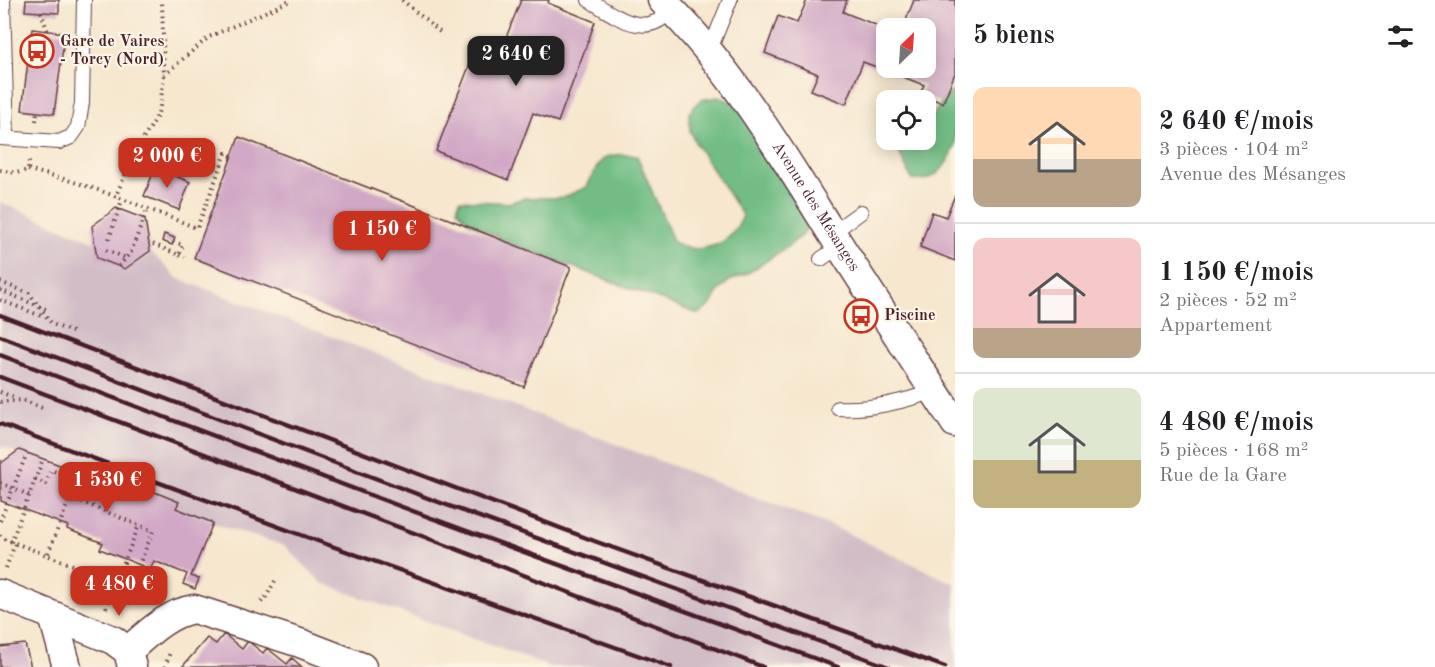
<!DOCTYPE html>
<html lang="fr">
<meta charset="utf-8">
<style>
body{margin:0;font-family:"Old Standard TT",serif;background:#f6f6f6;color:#202124;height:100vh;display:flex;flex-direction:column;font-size:22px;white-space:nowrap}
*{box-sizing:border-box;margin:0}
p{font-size:20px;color:#757577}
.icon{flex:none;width:33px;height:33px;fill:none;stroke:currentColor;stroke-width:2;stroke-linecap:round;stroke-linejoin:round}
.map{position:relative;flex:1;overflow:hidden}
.details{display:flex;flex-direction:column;background:#fff;width:480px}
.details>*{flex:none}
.needle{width:39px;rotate:25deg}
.buttons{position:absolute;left:876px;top:18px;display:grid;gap:12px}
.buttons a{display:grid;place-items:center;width:60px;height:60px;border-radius:12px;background:#fff;box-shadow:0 3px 15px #0003;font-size:30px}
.price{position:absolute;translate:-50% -51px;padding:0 14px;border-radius:12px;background:#c8321e;color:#fff;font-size:20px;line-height:39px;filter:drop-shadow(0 2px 3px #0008)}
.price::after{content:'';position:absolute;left:50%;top:36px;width:18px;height:14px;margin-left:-9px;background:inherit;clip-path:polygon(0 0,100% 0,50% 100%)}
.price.on{background:#222;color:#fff}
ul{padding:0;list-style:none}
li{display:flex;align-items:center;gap:18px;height:150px;padding:0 18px}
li+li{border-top:2px solid #e0e0e0}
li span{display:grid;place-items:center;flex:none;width:168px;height:120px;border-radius:12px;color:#555}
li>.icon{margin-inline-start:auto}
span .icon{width:72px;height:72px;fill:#fffc;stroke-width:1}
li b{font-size:26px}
h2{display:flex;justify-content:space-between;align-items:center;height:72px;padding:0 18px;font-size:26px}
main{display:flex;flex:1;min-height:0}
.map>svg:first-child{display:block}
</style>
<main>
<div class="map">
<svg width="955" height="667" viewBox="0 0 955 667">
<rect width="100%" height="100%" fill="#fcf5e5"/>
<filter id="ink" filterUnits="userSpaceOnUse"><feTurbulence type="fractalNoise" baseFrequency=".0167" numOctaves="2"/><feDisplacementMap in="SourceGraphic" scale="12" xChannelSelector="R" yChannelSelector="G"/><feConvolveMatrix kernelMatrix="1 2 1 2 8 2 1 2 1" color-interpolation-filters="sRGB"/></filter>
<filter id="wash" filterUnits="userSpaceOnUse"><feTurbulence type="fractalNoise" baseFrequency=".008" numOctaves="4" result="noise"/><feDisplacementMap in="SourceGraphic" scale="24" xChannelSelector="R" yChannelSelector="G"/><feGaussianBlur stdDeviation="1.35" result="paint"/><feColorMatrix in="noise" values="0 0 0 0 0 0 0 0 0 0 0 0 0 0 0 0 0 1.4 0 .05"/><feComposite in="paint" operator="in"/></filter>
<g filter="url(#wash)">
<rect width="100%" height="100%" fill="#f6e7ce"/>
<path fill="#d2bdc7" d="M0 202 95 242 97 258 125 269 150 251 177 278 834 527 955 584V667H550L322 583 285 546 213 523 176 508 179 502 128 482 125 489 88 475 87 477 0 446Z"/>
<path fill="#72bd85" stroke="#5e6e58" stroke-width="1.5" d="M955 90V147C946 166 936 183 912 180L898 150 912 140H926V125L945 98Z
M718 97 752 109 809 222 804 233 790 245 748 273 729 281 717 293 710 306 698 314 510 243 470 223 457 209 460 200 509 203 524 198H562L587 187C601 158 602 151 637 156L674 243C681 245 690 249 698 249 721 247 734 237 743 216L696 144 690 131 689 113 700 100Z"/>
<g id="blocks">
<path fill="#d1a9c6" d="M26 0H59V13L25 11Z
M521 0H549L548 3 595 22 558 122 533 113 508 180 436 151 475 51 497 60Z
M807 0H847L843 12 886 29V68H926V28H903L914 0H955V73L943 103 920 94 924 85 863 62 846 104 811 90 818 74 765 53 778 16 797 23Z
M32 29 65 33 54 114 22 110Z
M239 137 571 267 524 387 194 258Z
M155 168 190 182 179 210 144 196Z
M955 195V261L920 247 932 212 946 217Z
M116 208 145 219 150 251 125 269 97 258 92 226Z
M164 234 175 238 172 245 162 241Z
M19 450 125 489 128 481 179 502 176 508 213 523 191 576 199 579 195 589 183 584 187 574 154 561 150 569 100 549 103 543 67 529 68 526 1 501 0 464Z
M224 634 242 649 248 641 263 653 267 648 287 664 292 658 302 667H182L207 638 216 644Z
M25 644 31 667H0V647Z"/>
</g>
</g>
<g filter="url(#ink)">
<use href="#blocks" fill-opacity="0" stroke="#643d43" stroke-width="1.5"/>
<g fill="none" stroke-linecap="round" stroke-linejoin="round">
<defs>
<path id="lane" d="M3 0 7 137
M589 0C617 17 648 42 673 7
M709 52 730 0
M0 138 59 142 71 137 78 127 82 103 84 0
M832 233 861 212
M821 259 840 246
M838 408C871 410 903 402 934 391"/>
<g id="street">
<path id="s1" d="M662 0C728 65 777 145 826 224 868 291 912 357 955 423"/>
<path d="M0 594 113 640 128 651 132 667"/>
<path d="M53 616 67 667"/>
<path d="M128 651C147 634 168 613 194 609L300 643 362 667"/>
</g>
</defs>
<use href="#lane" stroke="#643d43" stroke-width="16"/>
<use href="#street" stroke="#643d43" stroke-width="31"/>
<path stroke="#643d43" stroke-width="4" stroke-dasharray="1.5 4.5" stroke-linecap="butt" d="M402 0 441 33
M41 12 48 32
M164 75 209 37 292 0
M36 121 37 112
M0 170 16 173 28 170 29 161
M28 170C86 182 142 207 197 228L226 153 232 156
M115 198 134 154 156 118 160 107 164 75 162 0
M109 239 122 200
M153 244 179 255 183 245 173 242
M106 250 126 258
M179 255 185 257
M119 266 131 252 147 210
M0 282 29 293 52 324 75 333
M0 290 48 310
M0 300 44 317
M0 392 14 397
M0 402 22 400 45 409
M0 461 1 462
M35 479 46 484 51 470 77 480 47 556
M0 483 29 495
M70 497 153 531 139 565
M0 521 27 453
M0 535 2 538 152 595
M11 542 43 459
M6 568 15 544
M261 602 266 597 275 581
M106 608 139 525
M165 667 170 652"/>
<use href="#lane" stroke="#fff" stroke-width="14"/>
<use href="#street" stroke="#fff" stroke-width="28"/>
<path stroke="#4a1f2b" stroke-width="4.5" d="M0 315 597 542 945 667
M0 336 433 500 889 667
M0 355 426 516 838 667
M0 377 417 534 763 667
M0 424 312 539 671 667"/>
</g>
</g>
<defs>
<symbol id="bus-ring" viewBox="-11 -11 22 22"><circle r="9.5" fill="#fcf5e5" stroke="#c8321e" stroke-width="1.5"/><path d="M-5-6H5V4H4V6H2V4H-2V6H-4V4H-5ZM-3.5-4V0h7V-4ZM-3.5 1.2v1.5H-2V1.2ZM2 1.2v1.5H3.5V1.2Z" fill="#c8321e"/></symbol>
</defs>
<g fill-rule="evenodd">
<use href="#bus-ring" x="18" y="32" width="38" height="38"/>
<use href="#bus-ring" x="842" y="297" width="38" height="38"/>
</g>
<g text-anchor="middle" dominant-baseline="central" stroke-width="4.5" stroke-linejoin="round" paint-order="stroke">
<g font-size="16" font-weight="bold" fill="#4a1f2b" stroke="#fcf5e5" text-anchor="start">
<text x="60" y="42">Gare de Vaires<tspan x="60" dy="18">- Torcy (Nord)</tspan></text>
<text x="884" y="316">Piscine</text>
</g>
<g font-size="16" fill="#4a1f2b" stroke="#fcf5e5">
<text stroke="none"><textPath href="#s1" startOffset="258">Avenue des Mésanges</textPath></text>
</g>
</g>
</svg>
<div class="buttons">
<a><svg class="needle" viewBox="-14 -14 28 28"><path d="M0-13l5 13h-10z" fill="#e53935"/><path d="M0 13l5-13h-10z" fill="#757577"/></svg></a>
<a><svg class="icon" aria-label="locate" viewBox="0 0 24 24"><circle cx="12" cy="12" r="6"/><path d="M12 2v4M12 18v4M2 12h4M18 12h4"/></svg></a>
</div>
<b class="price on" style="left:516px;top:87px">2 640 €</b>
<b class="price" style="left:167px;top:189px">2 000 €</b>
<b class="price" style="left:382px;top:262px">1 150 €</b>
<b class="price" style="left:107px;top:513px">1 530 €</b>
<b class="price" style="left:119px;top:617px">4 480 €</b>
</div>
<section class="details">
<h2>5 biens<svg class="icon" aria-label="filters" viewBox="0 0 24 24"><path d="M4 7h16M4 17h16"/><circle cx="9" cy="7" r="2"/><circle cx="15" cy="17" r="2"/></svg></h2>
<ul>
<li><span style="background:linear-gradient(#ffd9b3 60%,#b9a48a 0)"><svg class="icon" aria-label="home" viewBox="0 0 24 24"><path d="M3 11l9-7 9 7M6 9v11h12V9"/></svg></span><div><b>2 640 €/mois</b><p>3 pièces · 104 m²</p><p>Avenue des Mésanges</p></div></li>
<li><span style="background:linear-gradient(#f6c9c9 75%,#b9a48a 0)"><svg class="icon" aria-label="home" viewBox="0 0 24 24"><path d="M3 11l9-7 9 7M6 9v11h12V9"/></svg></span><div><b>1 150 €/mois</b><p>2 pièces · 52 m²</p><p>Appartement</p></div></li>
<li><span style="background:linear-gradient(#dfe7d0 60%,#c2b280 0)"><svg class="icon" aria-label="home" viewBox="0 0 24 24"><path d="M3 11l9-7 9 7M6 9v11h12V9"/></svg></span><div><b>4 480 €/mois</b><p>5 pièces · 168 m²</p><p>Rue de la Gare</p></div></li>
</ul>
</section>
</main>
